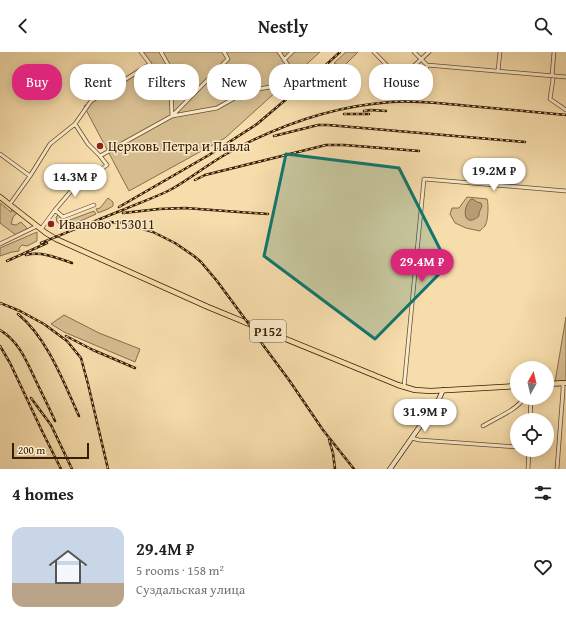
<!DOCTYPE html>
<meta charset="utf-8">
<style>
body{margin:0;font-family:"Gentium Book Plus",serif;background:#f2f2f2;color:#202124;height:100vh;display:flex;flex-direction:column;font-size:15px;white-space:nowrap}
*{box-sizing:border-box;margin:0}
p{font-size:13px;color:#757577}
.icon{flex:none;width:22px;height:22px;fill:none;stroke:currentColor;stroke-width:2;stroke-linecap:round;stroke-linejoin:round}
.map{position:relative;height:417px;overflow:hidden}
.panel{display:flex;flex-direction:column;background:#fff;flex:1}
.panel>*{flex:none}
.banner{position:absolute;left:12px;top:12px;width:542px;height:36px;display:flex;gap:8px}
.needle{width:26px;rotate:8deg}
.tools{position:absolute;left:510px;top:309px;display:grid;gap:8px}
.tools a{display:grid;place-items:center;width:44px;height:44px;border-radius:50%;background:#fff;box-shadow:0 2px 10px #0003;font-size:20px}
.scale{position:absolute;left:12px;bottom:10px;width:77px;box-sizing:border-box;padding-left:4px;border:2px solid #361e05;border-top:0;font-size:11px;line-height:14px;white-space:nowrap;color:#361e05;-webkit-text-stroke:3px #fae9c9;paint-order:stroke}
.price{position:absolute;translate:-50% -34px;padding:0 9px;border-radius:14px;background:#fff;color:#222;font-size:13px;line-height:26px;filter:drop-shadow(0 1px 2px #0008)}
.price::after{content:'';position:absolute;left:50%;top:24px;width:12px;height:9px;margin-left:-6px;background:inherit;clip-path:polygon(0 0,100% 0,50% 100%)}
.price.current{background:#db2777;color:#fff}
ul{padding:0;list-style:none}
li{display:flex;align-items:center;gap:12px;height:100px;padding:0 12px}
li span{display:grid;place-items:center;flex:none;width:112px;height:80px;border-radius:12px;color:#555}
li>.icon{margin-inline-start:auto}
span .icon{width:48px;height:48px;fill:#fffc;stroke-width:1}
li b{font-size:17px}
h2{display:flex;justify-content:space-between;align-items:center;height:48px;padding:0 12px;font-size:17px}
.pill{padding:0 14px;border-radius:16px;background:#fff;box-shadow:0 2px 10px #0003;font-size:14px;line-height:36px}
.pill.current{background:#db2777;color:#fff}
header{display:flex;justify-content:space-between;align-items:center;height:52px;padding:0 12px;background:#fff;font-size:18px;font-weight:600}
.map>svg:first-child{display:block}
</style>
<header><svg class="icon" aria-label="back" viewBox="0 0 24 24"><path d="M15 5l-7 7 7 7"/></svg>Nestly<svg class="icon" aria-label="search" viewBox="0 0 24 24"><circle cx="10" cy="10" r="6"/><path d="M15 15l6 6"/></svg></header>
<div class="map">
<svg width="566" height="417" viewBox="0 0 566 417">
<rect width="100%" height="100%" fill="#f7ddac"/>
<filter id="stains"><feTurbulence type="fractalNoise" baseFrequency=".005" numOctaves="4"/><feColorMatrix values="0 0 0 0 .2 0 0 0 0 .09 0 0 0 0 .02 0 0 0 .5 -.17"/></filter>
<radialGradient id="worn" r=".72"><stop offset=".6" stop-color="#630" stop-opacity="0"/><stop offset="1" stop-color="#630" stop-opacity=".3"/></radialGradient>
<path fill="#d6bd90" stroke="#866e4a" d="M141 0H320L225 86 129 139 84 54 149 12Z
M346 0H358L343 15 334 11Z
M467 145 487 147C489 153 488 169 485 174 483 176 481 177 480 179L466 176 455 171 450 162 452 156H459Z
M108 146 113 150V154L108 157 98 161 96 157 100 156Z
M0 151 11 160 12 157 18 160 13 165 11 172 16 173 21 170 27 176 24 179 16 183 0 171Z
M94 159 96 162 65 176 57 170 56 165 58 163 67 169Z
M37 180V189L27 194 22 193 19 196V199L12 200 0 204V196Z
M64 263 99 281 140 297 135 310 64 280 51 272Z
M566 265V330H555Z"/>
<path fill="#b59c73" stroke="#826a47" d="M471 147H473L477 150 481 151 482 154 479 161V164C464 177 461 157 471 147Z"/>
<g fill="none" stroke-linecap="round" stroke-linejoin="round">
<defs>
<path id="minor" d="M161 0 170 16 172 64
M279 0 294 22
M374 0 397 24H400L404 23 429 0
M414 0 427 13 566 25
M554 0 552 24 553 27 550 47 566 58
M284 8 292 0
M498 19 500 0
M415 26 426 28 427 13
M172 64 228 7 224 0
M75 72 91 49 150 12 141 0
M0 102 30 124
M100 104 172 64 217 56 247 39 270 35 292 19
M10 152 30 124 50 92 75 72 88 92 100 104 107 113 72 138 55 158 41 177
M55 158 63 165 94 153
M0 192 37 174
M404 335 424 127 566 139
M530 368 531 346
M483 374C494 367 517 358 524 346
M412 386 419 388 517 395
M528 417 529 398
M557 417 563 338V331"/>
<path id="secondary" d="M390 417 439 347 443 338"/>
<path id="primary" d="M0 145 46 181 56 187 208 255 398 333 415 338 431 339 517 334
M547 332 566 331"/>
</defs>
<use href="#minor" stroke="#664e2f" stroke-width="4.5"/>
<use href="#secondary" stroke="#361e05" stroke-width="5.5"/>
<use href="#primary" stroke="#361e05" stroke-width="6"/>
<use href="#minor" stroke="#fae9c9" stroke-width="3"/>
<use href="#secondary" stroke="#fae9c9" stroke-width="4"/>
<use href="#primary" stroke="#f7ddac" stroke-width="4.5"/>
<defs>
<path id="rail" d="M364 59 371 58 386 59
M344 62H369
M274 84 318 73H328L525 90
M195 128 205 123 326 93H344L419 99
M119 155 209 103 257 72 316 22 340 0
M123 161 159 157 185 156 268 162
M97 172 110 170 123 171 153 180 175 191 194 204 201 210 217 229 251 275 263 293 289 328 323 378 354 417
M41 191C67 180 93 170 120 159 136 152 154 146 170 138 190 127 208 112 228 101 279 73 334 54 391 50 418 48 444 52 470 54 502 57 534 60 566 63
M26 203C41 199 58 206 72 211
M7 209 47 191
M0 251 20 259 44 272 67 289 81 306 88 332 108 417
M18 262C48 287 63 329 79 364
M0 278C19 289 27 310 36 329 42 342 49 355 55 369
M66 284 93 298 135 316
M0 294 10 311 42 379 61 417
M31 346 51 373 72 417
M329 388 333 401 335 417"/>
</defs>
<use href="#rail" stroke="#361e05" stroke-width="2.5"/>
<use href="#rail" stroke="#fae9c9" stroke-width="1" stroke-dasharray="3" stroke-linecap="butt"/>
</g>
<path fill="#0f766e" fill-opacity="0.2" stroke="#0f766e" stroke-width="3" stroke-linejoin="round" d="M286 102 399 116 448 213 375 287 264 204Z"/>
<g fill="#8f2418" stroke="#fae9c9" stroke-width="1.5">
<circle cx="100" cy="94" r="4"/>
<circle cx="51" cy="172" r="4"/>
</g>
<g text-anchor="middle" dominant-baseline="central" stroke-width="3" stroke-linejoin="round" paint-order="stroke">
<rect fill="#fae9c9" stroke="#715b40" stroke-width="1" x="250" y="268" width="36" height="22" rx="3"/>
<g font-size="13" font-weight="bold" fill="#361e05">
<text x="268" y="279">Р152</text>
</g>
<g font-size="14" fill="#361e05" stroke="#fae9c9" text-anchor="start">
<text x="108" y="94">Церковь Петра и Павла</text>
<text x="59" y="172">Иваново 153011</text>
</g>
</g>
<rect width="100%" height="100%" filter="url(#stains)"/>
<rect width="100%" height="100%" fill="url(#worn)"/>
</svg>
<div class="tools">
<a><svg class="needle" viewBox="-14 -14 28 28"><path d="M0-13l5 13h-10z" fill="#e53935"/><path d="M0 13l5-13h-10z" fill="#757577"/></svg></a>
<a><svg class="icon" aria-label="locate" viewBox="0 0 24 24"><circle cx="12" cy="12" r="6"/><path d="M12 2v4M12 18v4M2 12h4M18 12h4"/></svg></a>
</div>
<div class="scale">200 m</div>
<b class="price" style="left:494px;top:140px">19.2M ₽</b>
<b class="price" style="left:75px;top:146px">14.3M ₽</b>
<b class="price current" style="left:422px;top:231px">29.4M ₽</b>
<b class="price" style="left:425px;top:381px">31.9M ₽</b>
<div class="banner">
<a class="pill current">Buy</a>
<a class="pill">Rent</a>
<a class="pill">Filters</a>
<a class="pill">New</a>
<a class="pill">Apartment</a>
<a class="pill">House</a>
</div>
</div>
<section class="panel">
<h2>4 homes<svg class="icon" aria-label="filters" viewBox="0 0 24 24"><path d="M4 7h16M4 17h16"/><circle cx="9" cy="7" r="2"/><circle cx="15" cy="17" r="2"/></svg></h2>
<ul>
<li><span style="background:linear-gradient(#c9d6e8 70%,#b9a48a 0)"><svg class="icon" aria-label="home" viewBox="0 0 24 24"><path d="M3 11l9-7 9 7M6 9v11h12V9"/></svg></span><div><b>29.4M ₽</b><p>5 rooms · 158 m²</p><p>Суздальская улица</p></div><svg class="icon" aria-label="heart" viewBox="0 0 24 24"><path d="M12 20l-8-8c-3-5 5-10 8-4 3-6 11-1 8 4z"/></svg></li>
</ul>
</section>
